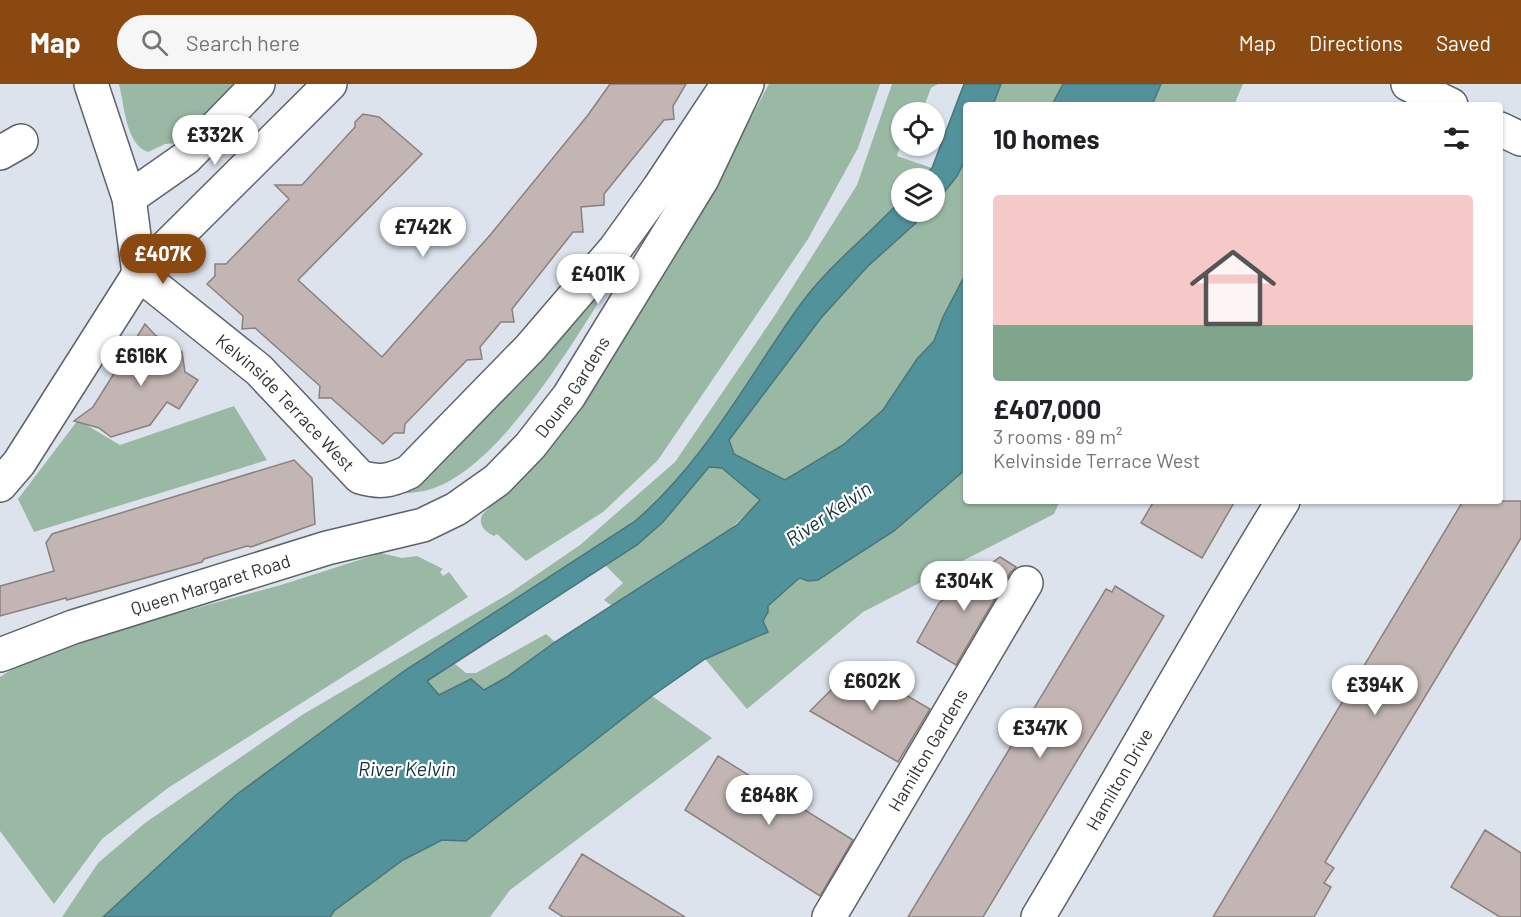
<!DOCTYPE html>
<meta charset="utf-8">
<style>
body{margin:0;font-family:Barlow,sans-serif;background:#f6f6f6;color:#202124;height:100vh;display:flex;flex-direction:column;font-size:22px;white-space:nowrap}
*{box-sizing:border-box;margin:0}
p{font-size:20px;color:#757577}
.icon{flex:none;width:33px;height:33px;fill:none;stroke:currentColor;stroke-width:2;stroke-linecap:round;stroke-linejoin:round}
.map{position:relative;flex:1;overflow:hidden}
.drawer{position:absolute;left:963px;top:18px;width:540px;height:402px;display:flex;flex-direction:column;background:#fff;border-radius:6px;box-shadow:0 2px 4px #0004}
.drawer>*{flex:none}
.tools{position:absolute;left:891px;top:18px;display:grid;gap:12px}
.tools a{display:grid;place-items:center;width:54px;height:54px;border-radius:50%;background:#fff;box-shadow:0 2px 4px #0004;font-size:30px}
.price{position:absolute;translate:-50% -51px;padding:0 14px;border-radius:21px;background:#fff;color:#222;font-size:20px;line-height:39px;filter:drop-shadow(0 2px 3px #0008)}
.price::after{content:'';position:absolute;left:50%;top:36px;width:18px;height:14px;margin-left:-9px;background:inherit;clip-path:polygon(0 0,100% 0,50% 100%)}
.price.on{background:#894911;color:#fff}
ul{padding:0;list-style:none}
li{display:grid;align-content:center;gap:12px;height:318px;padding:0 30px}
li+li{border-top:2px solid #e0e0e0}
li span{display:grid;place-items:center;height:186px;border-radius:6px;color:#555}
li>.icon{margin-inline-start:auto}
span .icon{width:108px;height:108px;fill:#fffc;stroke-width:1}
li b{font-size:26px}
h2{display:flex;justify-content:space-between;align-items:center;height:72px;padding:0 30px;font-size:26px}
header{display:flex;align-items:center;gap:36px;box-sizing:border-box;height:84px;padding:0 30px;background:#894911;color:#fff}
header strong{font-size:28px}
nav{display:flex;gap:33px;margin-inline-start:auto;font-size:21px}
.search{width:420px;height:54px;background:#f6f6f6;display:flex;align-items:center;gap:15px;box-sizing:border-box;padding:0 21px;border-radius:33px;color:#757577;font-size:22px}
.map>svg:first-child{display:block}
</style>
<header>
<strong>Map</strong>
<div class="search"><svg class="icon" aria-label="search" viewBox="0 0 24 24"><circle cx="10" cy="10" r="6"/><path d="M15 15l6 6"/></svg>Search here</div>
<nav><a>Map</a><a>Directions</a><a>Saved</a></nav>
</header>
<div class="map">
<svg width="1521" height="833" viewBox="0 0 1521 833">
<rect width="100%" height="100%" fill="#dce3ed"/>
<path fill="#9ab9a5" d="M119 0H233L180 59 165 60 148 68C126 61 124 20 119 0Z
M769 0H880L858 64 808 155 658 376 603 428 526 477 497 450 494 452C485 448 478 441 482 431L553 356 694 137Z
M892 0H938L931 4 922 28H902L901 59 897 72 932 84 922 94H902L901 116 661 415 634 438 404 587 236 711 103 833H62L98 779 145 739 302 631 510 509 580 461 675 378 775 231 857 101Z
M1001 0H1063L1052 21H993Z
M1161 0H1243L1234 21H1152Z
M966 74V189L943 233 934 257 883 326 843 361 785 397 734 370 729 356 821 234 868 182 928 128H934C935 115 959 88 966 74Z
M640 151C596 220 511 377 434 404 421 409 407 409 393 410Z
M234 322 267 376 34 448 18 415 78 336 120 361Z
M709 383 722 384 761 416 724 451 612 522 604 516 623 499 606 482C653 451 674 425 709 383Z
M966 385V417H1060L1054 430 863 528 747 625 705 575 768 548 763 537 768 529 767 522 797 496 800 494 818 496 894 447Z
M381 469 402 474 417 472 443 485 440 488 443 492 449 488 468 513 168 704 102 755 54 820 0 747V593L42 566 281 501Z
M546 550 555 558 507 593 483 606 471 595 439 611 427 597 455 580 466 589H476Z
M652 612 712 654 510 806 490 833H330L334 827 403 776 442 756 467 757Z"/>
<path fill="#52929a" stroke="#48767c" stroke-width="1.5" fill-rule="evenodd" d="M964 0H1001L993 21H966V74L957 92 935 120 934 94H922L932 84Z
M1063 0H1161L1152 21H1052Z
M901 116 902 128H928L868 182 821 234 729 356 734 370 785 396 843 361 883 326 917 275 934 257 943 233 966 189V385L894 447 818 496 808 497 800 494 797 496 768 522V528L763 537 768 548 705 575 652 612 466 757 442 756 403 776 334 827 330 833H103L236 711 404 587 634 438C704 379 747 295 800 221 828 182 868 152 901 116ZM709 383 722 384 760 416 737 441 555 558 507 593 484 606 471 595 439 611 427 597 637 461 663 438Z"/>
<path fill="#c2b5b3" stroke="#8b807d" stroke-width="1.5" d="M610 0H686L673 22 674 35 664 36 604 110V121L581 123 583 148H573L512 225 514 238H501L480 263 482 275 467 276 405 340 404 349H394L383 360 331 314H319L320 302 255 244 242 245 243 232 207 200 215 192V180H226L289 115 275 101H302L355 43V38L363 30 379 33 422 70 298 196 382 273 491 150 588 31Z
M145 240 155 251 182 268 185 288 198 296 179 325 167 318 150 341 111 353 99 344 74 337 93 323Z
M294 376 312 394 315 440 251 463 247 462 204 475 202 478 67 516 66 514 0 532V502L54 487 46 459 52 450Z
M1154 417H1235L1202 474 1141 439Z
M1463 417H1521V454L1325 778 1334 784 1324 799 1331 803 1314 833H1213Z
M1000 473 1016 483 1010 489 956 581 917 558 939 519Z
M1115 502 1164 532 983 833H908L1106 505 1112 508Z
M849 578 930 625 898 678 810 627 835 602Z
M718 672 853 756 820 812 685 726Z
M1485 746 1521 769V833H1500L1451 803Z
M582 770 685 833H563L549 824Z"/>
<g fill="none" stroke-linecap="round" stroke-linejoin="round">
<defs>
<g id="street">
<path id="s1" d="M91 0 129 114 139 190 259 286 360 393C380 399 390 397 409 388L530 264 615 165 659 104 728 0"/>
<path d="M1408 0 1451 21"/>
<path d="M1500 45 1521 55"/>
<path d="M0 69 21 57"/>
<path d="M129 114 186 74 258 0"/>
<path d="M0 401 19 379 139 190 330 0"/>
<path id="s2" d="M0 571 73 543 327 464 423 441 456 425 497 396 530 362 569 312 702 95 747 0"/>
<path id="s3" d="M829 833 1026 499"/>
<path id="s4" d="M1038 833C1121 695 1198 554 1283 417"/>
</g>
</defs>
<use href="#street" stroke="#5d636b" stroke-width="36"/>
<use href="#street" stroke="#fff" stroke-width="33"/>
</g>
<g text-anchor="middle" dominant-baseline="central" stroke-width="4.5" stroke-linejoin="round" paint-order="stroke">
<g font-size="18" fill="#303336" stroke="#fff">
<text stroke="none"><textPath href="#s2" startOffset="650">Doune Gardens</textPath></text>
<text stroke="none"><textPath href="#s1" startOffset="392">Kelvinside Terrace West</textPath></text>
<text stroke="none"><textPath href="#s2" startOffset="222">Queen Margaret Road</textPath></text>
<text stroke="none"><textPath href="#s3" startOffset="194">Hamilton Gardens</textPath></text>
<text stroke="none"><textPath href="#s4" startOffset="160">Hamilton Drive</textPath></text>
</g>
<g font-size="20" font-style="italic" fill="#113236" stroke="#fff">
<text transform="translate(828 429) rotate(-34)">River Kelvin</text>
<text x="407" y="684">River Kelvin</text>
</g>
</g>
</svg>
<div class="tools">
<a><svg class="icon" aria-label="locate" viewBox="0 0 24 24"><circle cx="12" cy="12" r="6"/><path d="M12 2v4M12 18v4M2 12h4M18 12h4"/></svg></a>
<a><svg class="icon" aria-label="layers" viewBox="0 0 24 24"><path d="M12 4l9 5-9 5-9-5zM3 14l9 5 9-5"/></svg></a>
</div>
<b class="price" style="left:215px;top:82px">£332K</b>
<b class="price" style="left:423px;top:174px">£742K</b>
<b class="price on" style="left:163px;top:201px">£407K</b>
<b class="price" style="left:598px;top:221px">£401K</b>
<b class="price" style="left:141px;top:303px">£616K</b>
<b class="price" style="left:964px;top:528px">£304K</b>
<b class="price" style="left:872px;top:628px">£602K</b>
<b class="price" style="left:1375px;top:632px">£394K</b>
<b class="price" style="left:1040px;top:675px">£347K</b>
<b class="price" style="left:769px;top:742px">£848K</b>
<section class="drawer">
<h2>10 homes<svg class="icon" aria-label="filters" viewBox="0 0 24 24"><path d="M4 7h16M4 17h16"/><circle cx="9" cy="7" r="2"/><circle cx="15" cy="17" r="2"/></svg></h2>
<ul>
<li><span style="background:linear-gradient(#f6c9c9 70%,#7fa58c 0)"><svg class="icon" aria-label="home" viewBox="0 0 24 24"><path d="M3 11l9-7 9 7M6 9v11h12V9"/></svg></span><div><b>£407,000</b><p>3 rooms · 89 m²</p><p>Kelvinside Terrace West</p></div></li>
</ul>
</section>
</div>
